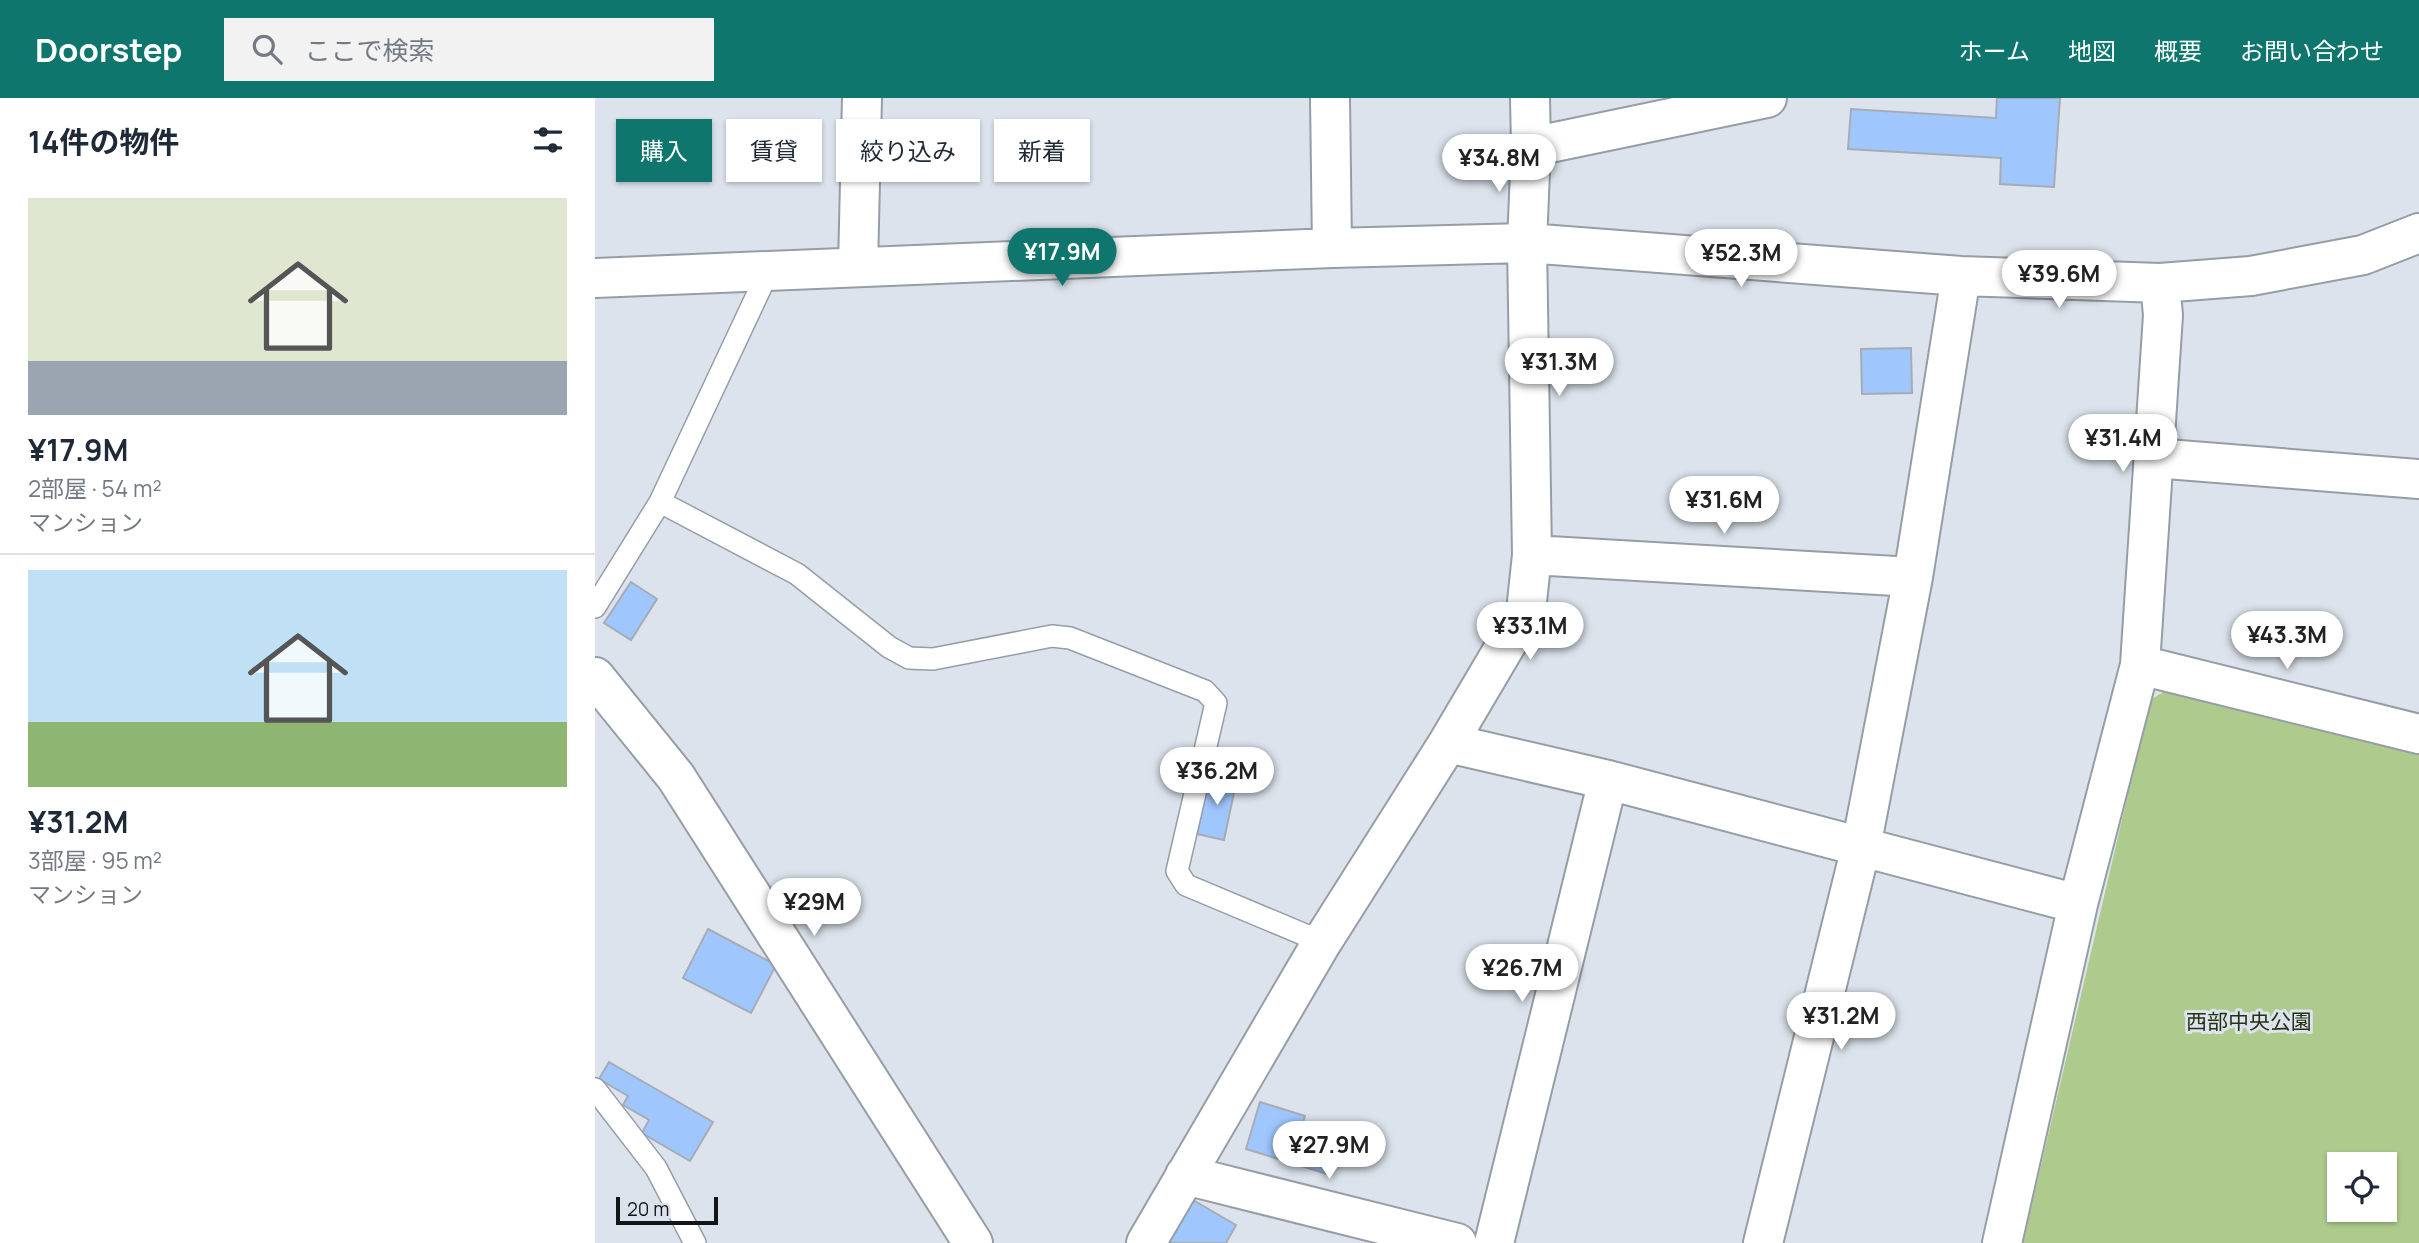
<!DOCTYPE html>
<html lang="ja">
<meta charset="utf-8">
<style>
body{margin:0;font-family:Manrope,"Noto Sans JP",sans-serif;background:#f2f2f3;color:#1f2937;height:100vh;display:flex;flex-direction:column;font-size:26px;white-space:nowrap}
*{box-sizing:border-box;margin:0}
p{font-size:23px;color:#747a83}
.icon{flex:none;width:38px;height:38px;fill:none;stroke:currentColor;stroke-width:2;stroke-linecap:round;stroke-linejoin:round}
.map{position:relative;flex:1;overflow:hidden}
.panel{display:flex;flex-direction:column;background:#fff;width:595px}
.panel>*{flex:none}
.hud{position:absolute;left:21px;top:21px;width:665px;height:63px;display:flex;gap:14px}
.buttons{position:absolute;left:1732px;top:1054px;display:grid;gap:14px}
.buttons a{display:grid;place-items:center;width:70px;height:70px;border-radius:0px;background:#fff;box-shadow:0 2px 5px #0004;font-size:35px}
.scale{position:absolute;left:21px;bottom:18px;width:102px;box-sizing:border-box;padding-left:7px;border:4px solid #131518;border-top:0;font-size:19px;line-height:24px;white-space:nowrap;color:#131518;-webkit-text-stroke:5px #dce3ec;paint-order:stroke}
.price{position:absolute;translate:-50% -60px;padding:0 16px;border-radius:24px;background:#fff;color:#222;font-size:23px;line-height:46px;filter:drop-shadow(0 2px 4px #0008)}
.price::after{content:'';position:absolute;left:50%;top:42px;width:21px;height:16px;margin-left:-10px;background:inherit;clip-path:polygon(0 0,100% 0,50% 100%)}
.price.selected{background:#0f766e;color:#fff}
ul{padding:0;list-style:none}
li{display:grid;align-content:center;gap:14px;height:371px;padding:0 28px}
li+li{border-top:2px solid #e0e1e3}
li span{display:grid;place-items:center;height:217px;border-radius:0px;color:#555}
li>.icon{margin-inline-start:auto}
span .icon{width:126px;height:126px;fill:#fffc;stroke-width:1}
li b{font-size:30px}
h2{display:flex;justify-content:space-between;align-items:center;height:84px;padding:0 28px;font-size:30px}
.tag{padding:0 24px;border-radius:0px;background:#fff;box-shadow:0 2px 5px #0004;font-size:24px;line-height:63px}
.tag.selected{background:#0f766e;color:#fff}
header{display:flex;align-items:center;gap:42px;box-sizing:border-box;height:98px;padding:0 35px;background:#0f766e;color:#fff}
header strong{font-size:33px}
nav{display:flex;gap:38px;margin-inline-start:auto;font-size:24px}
.search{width:490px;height:63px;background:#f2f2f3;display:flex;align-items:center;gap:18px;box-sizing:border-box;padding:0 24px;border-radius:0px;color:#747a83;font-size:26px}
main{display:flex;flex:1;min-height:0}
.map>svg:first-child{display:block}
</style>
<header>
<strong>Doorstep</strong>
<div class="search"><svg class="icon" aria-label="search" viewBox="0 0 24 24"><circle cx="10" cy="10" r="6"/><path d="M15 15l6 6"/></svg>ここで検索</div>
<nav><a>ホーム</a><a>地図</a><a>概要</a><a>お問い合わせ</a></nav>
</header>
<main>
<section class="panel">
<h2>14件の物件<svg class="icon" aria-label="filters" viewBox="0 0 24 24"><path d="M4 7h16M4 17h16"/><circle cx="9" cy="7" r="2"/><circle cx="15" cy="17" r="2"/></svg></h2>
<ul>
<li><span style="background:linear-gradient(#dfe7d0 75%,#9aa5b1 0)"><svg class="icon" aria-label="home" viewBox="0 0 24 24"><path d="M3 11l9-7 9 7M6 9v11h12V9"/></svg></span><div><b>¥17.9M</b><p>2部屋 · 54 m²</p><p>マンション</p></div></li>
<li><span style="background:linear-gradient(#bfe0f5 70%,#8fb573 0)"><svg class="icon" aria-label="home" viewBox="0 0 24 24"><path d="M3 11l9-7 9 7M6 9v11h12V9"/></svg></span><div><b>¥31.2M</b><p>3部屋 · 95 m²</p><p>マンション</p></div></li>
</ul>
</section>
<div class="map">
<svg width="1824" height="1145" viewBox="0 0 1824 1145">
<rect width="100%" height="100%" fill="#dce3ec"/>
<path fill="#aecb8d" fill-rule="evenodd" d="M1570 593 1824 656V1145H1428L1555 602ZM1745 1066H1790V1111H1745Z"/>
<path fill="#9fc7fe" stroke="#a6acb5" stroke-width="2" d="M1402 0H1465L1459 89 1405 86 1406 60 1253 51 1256 11 1401 20Z
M1316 250 1317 295 1267 296 1266 251Z
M36 484 62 501 36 542 9 525Z
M615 673 641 685 629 742 602 736Z
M113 831 181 867 156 915 88 880Z
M14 964 118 1024 95 1063 47 1035 54 1022 28 1007 33 998 4 981Z
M665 1004 710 1018 706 1030 743 1041 732 1076 651 1051Z
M598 1102 641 1127 631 1145H573Z"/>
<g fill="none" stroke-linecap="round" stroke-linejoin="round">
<defs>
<path id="lane" d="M65 404 202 476 294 549 314 560 338 561 457 538 475 540 610 593 621 605 582 773 591 787 727 844
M0 509 65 404 173 174
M0 991 61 1070 100 1145"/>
<path id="street" d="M735 0 737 150
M936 49 1172 0
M263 168 267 0
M0 180 737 150 932 145 1366 178 1565 185 1656 178 1768 157 1824 135
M1559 360 1824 381
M937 457 1318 479
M1545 567 1824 636
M0 579 81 679 378 1145
M853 645 1013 682 1483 806
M590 1077 862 1145
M551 1145 727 844 853 645 931 513 937 457 932 145 936 49 935 0
M899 1145 1013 682
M1168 1145 1266 749 1318 479 1366 178
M1407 1145 1483 806 1545 567 1568 217 1565 185"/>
</defs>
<use href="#lane" stroke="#969da5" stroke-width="24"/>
<use href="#street" stroke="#969da5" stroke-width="42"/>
<use href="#lane" stroke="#fff" stroke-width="21"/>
<use href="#street" stroke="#fff" stroke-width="38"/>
</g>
<g text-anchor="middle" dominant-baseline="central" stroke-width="6" stroke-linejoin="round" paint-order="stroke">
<g font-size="21" fill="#243211" stroke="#dce3ec">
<text x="1654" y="923">西部中央公園</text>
</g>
</g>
</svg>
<div class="buttons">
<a><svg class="icon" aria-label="locate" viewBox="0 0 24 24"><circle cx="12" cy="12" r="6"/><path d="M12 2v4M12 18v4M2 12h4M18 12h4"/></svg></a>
</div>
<div class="scale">20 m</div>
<b class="price" style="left:904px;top:96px">¥34.8M</b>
<b class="price selected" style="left:467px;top:190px">¥17.9M</b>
<b class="price" style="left:1146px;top:191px">¥52.3M</b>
<b class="price" style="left:1464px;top:212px">¥39.6M</b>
<b class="price" style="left:964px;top:300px">¥31.3M</b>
<b class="price" style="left:1528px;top:376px">¥31.4M</b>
<b class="price" style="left:1129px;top:438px">¥31.6M</b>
<b class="price" style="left:935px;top:564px">¥33.1M</b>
<b class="price" style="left:1692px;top:573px">¥43.3M</b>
<b class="price" style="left:622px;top:709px">¥36.2M</b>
<b class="price" style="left:219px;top:840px">¥29M</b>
<b class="price" style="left:927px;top:906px">¥26.7M</b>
<b class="price" style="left:1246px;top:954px">¥31.2M</b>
<b class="price" style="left:734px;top:1083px">¥27.9M</b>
<div class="hud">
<a class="tag selected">購入</a>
<a class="tag">賃貸</a>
<a class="tag">絞り込み</a>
<a class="tag">新着</a>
</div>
</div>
</main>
